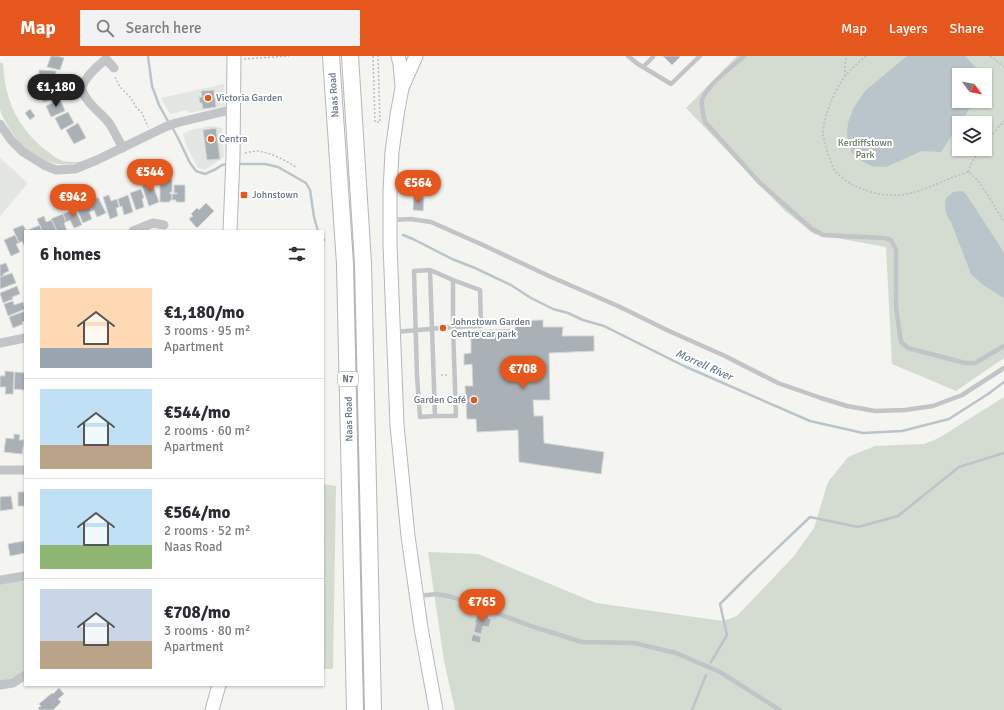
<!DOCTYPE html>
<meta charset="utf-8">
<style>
body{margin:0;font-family:Signika,sans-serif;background:#f2f2f3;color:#2b2b33;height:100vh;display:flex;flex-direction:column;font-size:15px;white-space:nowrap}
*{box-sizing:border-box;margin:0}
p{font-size:13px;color:#7c7c81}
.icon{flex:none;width:22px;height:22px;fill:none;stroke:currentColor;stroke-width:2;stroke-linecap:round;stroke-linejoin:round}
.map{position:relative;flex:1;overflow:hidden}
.sheet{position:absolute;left:24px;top:174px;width:300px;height:456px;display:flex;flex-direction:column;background:#fff;border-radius:0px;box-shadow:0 1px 3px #0004}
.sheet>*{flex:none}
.needle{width:26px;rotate:122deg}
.tools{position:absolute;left:952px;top:12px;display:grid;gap:8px}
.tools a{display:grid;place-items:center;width:40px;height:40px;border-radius:0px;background:#fff;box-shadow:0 1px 3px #0004;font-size:20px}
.price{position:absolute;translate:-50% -34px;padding:0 9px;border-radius:14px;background:#e6571d;color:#fff;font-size:13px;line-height:26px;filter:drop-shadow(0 1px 2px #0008)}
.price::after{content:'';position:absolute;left:50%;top:24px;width:12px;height:9px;margin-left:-6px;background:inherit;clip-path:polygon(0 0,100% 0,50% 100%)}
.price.on{background:#222;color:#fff}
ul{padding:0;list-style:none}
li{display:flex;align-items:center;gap:12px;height:100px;padding:0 16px}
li+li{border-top:1px solid #e1e1e2}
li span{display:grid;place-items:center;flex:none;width:112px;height:80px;border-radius:0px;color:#555}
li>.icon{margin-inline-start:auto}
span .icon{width:48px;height:48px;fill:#fffc;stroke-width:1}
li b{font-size:17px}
h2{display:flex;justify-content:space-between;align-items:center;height:48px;padding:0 16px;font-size:17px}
header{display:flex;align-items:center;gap:24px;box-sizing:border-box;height:56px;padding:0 20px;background:#e6571d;color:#fff}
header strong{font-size:19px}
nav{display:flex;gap:22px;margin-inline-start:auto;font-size:14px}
.search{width:280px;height:36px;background:#f2f2f3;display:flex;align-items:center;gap:10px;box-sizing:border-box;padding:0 14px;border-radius:0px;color:#7c7c81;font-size:15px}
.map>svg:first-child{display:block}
</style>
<header>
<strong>Map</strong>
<div class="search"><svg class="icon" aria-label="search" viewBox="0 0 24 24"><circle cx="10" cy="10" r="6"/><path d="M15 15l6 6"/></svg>Search here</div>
<nav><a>Map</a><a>Layers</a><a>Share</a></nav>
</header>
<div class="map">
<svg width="1004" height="654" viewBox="0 0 1004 654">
<rect width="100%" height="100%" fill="#f4f4f0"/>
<path fill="#e4e6e3" d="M224 28 225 50 189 57 187 54 170 58 161 42Z
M211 70 222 72 224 101 205 114 198 112 187 91 183 78 191 74Z
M0 102 28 127 0 160Z"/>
<path fill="#d4dbd1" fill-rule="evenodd" d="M737 0H1004V302L956 335 892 308 886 191 814 178 784 154 686 52ZM959 19H985V45H959ZM959 67H985V93H959Z
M0 7H3C5 44 17 72 47 95 54 101 61 106 71 106 86 107 102 97 115 91 111 99 97 102 89 105 56 116 26 101 9 72 6 66 1 59 0 53 0 48 0 42 0 37 0 27 0 17 0 7Z
M1004 341V654H455L444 605 428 496 478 498 596 547 723 565 737 560 794 500 814 472 828 426 848 401 875 390 924 388 939 382Z
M323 428 336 430 333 613H323Z
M22 525 25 527V613C17 621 12 623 0 625V528Z"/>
<path fill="#bac5cb" d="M907 0H965L983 19H959V45H975L973 47 941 96 922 95 886 111 872 110 863 106 852 97 848 88 847 78 848 67 853 53 865 35Z
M962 135 966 138 1003 195 1004 199V242L983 229 971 218 951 166C945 157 944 152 946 142L953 136Z"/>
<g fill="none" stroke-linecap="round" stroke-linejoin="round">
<path stroke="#bac5cb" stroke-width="2.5" d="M148 0 152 30 159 49 169 67
M172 71 178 82 190 107 196 115 205 118 216 113 222 109 228 108
M237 108H265L278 111 306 127 310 134 314 161 318 175
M403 179 413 183 452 203 475 212 511 229 531 242 553 253 568 257 583 264 604 270 684 310 810 365 863 377 902 375 949 363 988 338 1004 326
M323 183 324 184
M711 606 727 579 720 548 748 520 810 461 858 471 898 460 959 411 1004 397
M692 654 706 619"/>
</g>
<path fill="#a9b0b6" stroke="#d5d5d3" d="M51 0H57L64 2 60 14 47 11Z
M663 0H679L680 1 672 9Z
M39 14 56 15 55 28 39 27Z
M53 31 56 43 43 46 40 34Z
M214 34 216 51 203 53 202 47H200L199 41H202L201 35Z
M60 43 65 55 51 61 46 50Z
M30 53 35 60 30 64 25 57Z
M68 56 74 67 61 74 55 62Z
M78 67 86 82 74 88 66 74Z
M216 72 220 103 207 104 203 74Z
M160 123H172V136H170V138H172V144H170V146H160Z
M151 124 159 146 149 150 141 127Z
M174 129H185V146H176V144H172V138H177V137H174Z
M141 133 144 142 142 143 144 151 136 154 130 137Z
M93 138 95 143 98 141 106 157 97 161 94 154 92 155 88 146 89 145 87 141Z
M109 139 111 145 117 143 119 151 116 152 118 160 110 163 103 141Z
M128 139 133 156 124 159 122 150 120 151 118 143Z
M414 140 424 141 423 155 413 154Z
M88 146 92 155 89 156 92 163 83 167 76 151Z
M206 147 214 155 197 172 189 163 193 160 191 158 197 152 199 154Z
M75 153 82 169 74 172 70 164 66 166 63 158Z
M63 158 66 166 64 167 67 175H57L51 163Z
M44 160 46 166 52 164 57 175H42L37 163Z
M23 169 26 174H27L28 175H25V192L22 185 19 187 13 173Z
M40 169 42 175H29L28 174Z
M15 179 19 187 16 188 20 196 11 200 4 184Z
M6 207 9 215 3 218 4 220 0 221V209Z
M12 217 16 227 0 233V221Z
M17 230 20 238 12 241 13 243 3 247 0 237Z
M13 245 14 249 23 246 25 253 8 260 4 248Z
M25 255V265L22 266 23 268 13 272 9 261Z
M543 264V271H563L562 280H594V295L549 297 550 344H533L534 360H543L544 387 604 396 601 418 519 406 518 374 477 376 476 363H467L465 330H473L472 308 464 309V298L471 297V275L515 273V265Z
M5 315 14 316 13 338H5L6 331H0V320H5Z
M15 316 25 317V332L24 334 14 333Z
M14 378 20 379 19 384H24L22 398 4 396 6 382 14 383Z
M18 436H25V450H18Z
M11 440 13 453 0 455V441Z
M24 485 25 497 10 500 8 488Z
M484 558 489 560 488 562 491 563 489 571 483 570 481 578 474 576 476 567H475L477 559 483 561Z
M473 578 481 581 480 587 471 585Z
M59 632 64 638 58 643 61 646 53 654H40L38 652 41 650 39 648 52 637 53 638Z"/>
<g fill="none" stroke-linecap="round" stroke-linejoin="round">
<defs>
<path id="secondary" d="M398 0 400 8 402 30
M416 0 402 32 397 59 392 96 390 135V188L397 369 408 480 421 572 436 654
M230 175 233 101 234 0
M212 654 219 629"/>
<path id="highway" d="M331 0 345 208 355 654
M350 0 363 207 373 654"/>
</defs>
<use href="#secondary" stroke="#b3b8bd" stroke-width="15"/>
<use href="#highway" stroke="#b4b7ba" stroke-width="18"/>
<path stroke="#bbbdbf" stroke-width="1.5" stroke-dasharray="2 2" stroke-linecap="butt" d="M373 0 375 66H380L378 0
M866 0C859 6 852 12 846 19 839 27 830 47 827 57 825 63 823 72 823 78 823 82 831 109 834 113 844 128 872 139 890 139 917 141 943 123 968 116 980 122 996 154 1004 166
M990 0 1004 11
M244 3 289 0
M845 20V6L847 0
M115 21 120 31 131 42 136 51 142 57 148 71
M985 87 1004 65
M245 97C249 96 253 95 258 95 271 97 286 104 297 112
M968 116 972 106 980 93
M441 319H449"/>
<path stroke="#c1c5c8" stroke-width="4.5" d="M628 0 638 8 671 28 700 0
M744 0C733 10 706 30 702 44 701 52 703 58 705 66L759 126 812 173 823 179 884 182 891 184 896 194V251L901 286 908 292 965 307H975L1004 290
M643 11 653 1V0
M392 164 411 163 431 166 483 189 549 220 618 250 669 275 725 300 778 327 821 342 847 350 875 355 905 354 933 350 962 339 1004 312
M430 214 414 215 417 320 420 361 435 360 430 214 453 224V271L481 270 480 234 453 224
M395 276 453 271 456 360H435
M418 540 437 538 452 541 534 571 582 586 634 587 676 597 720 616 780 654"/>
<path stroke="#c1c5c8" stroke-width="9" d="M114 12 106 3C96 11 86 20 81 32 87 49 99 54 109 67 114 74 118 84 123 92
M0 68 11 84 23 96 44 109 56 114 75 113 97 104 165 71 176 67 234 53
M133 175 153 167 164 169
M0 287 25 282
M0 414H25
M0 524 25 520
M0 629 13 627 25 619"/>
<use href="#secondary" stroke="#fff" stroke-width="13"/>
<use href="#highway" stroke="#fff" stroke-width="16"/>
</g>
<g fill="#e6571d" stroke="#fff" stroke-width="1.5">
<circle cx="208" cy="42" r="4"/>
<circle cx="211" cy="83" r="4"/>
<rect x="240" y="135" width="8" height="8" rx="2"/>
<circle cx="443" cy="272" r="4"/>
<circle cx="474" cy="344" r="4"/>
</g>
<g text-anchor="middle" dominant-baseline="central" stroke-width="4" stroke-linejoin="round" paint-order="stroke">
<rect fill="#fff" stroke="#919ca8" stroke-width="1" x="338" y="316" width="20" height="14" rx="3"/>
<g font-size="9" font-weight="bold" fill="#627282">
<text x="348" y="323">N7</text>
</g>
<g font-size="10" fill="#627282" stroke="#fff">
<text transform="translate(334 39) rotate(-94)">Naas Road</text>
<text transform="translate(349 363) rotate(-91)">Naas Road</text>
</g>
<g font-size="10" fill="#627282" stroke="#fff" text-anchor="start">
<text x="216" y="42">Victoria Garden</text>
<text x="219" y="83">Centra</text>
<text x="252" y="139">Johnstown</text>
<text x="451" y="266">Johnstown Garden<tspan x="451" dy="12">Centre car park</tspan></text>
<text x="466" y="344" text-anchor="end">Garden Café</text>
</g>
<g font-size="10" fill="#657961" stroke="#fff">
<text x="865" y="87">Kerdiffstown<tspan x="865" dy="12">Park</tspan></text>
</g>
<g font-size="11" font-style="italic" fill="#637a86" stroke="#fff">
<text transform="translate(704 309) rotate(24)">Morrell River</text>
</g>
</g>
</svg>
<div class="tools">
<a><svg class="needle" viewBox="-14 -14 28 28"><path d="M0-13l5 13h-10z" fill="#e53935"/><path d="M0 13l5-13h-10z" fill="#7c7c81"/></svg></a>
<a><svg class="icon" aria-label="layers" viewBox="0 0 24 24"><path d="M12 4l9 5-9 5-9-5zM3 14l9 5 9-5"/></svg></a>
</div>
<b class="price on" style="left:56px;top:52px">€1,180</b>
<b class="price" style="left:150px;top:137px">€544</b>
<b class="price" style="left:418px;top:148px">€564</b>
<b class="price" style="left:73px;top:162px">€942</b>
<b class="price" style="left:523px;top:334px">€708</b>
<b class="price" style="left:482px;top:567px">€765</b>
<section class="sheet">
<h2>6 homes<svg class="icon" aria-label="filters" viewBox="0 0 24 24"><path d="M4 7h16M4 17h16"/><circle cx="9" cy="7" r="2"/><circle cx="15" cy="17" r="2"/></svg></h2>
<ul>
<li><span style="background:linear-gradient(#ffd9b3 75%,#9aa5b1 0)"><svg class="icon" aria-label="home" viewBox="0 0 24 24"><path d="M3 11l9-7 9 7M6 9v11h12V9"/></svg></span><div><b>€1,180/mo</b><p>3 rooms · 95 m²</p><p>Apartment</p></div></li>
<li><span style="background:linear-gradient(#bfe0f5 70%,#b9a48a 0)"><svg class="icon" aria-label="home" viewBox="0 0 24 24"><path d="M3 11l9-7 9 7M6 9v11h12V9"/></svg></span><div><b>€544/mo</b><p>2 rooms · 60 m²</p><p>Apartment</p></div></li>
<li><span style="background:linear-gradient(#bfe0f5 70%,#8fb573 0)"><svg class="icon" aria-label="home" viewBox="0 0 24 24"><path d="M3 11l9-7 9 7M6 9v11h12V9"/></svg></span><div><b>€564/mo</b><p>2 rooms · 52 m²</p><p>Naas Road</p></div></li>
<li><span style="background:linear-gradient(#c9d6e8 65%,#b9a48a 0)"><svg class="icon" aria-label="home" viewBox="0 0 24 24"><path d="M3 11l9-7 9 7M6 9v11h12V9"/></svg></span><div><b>€708/mo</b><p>3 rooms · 80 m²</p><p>Apartment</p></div></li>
</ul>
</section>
</div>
